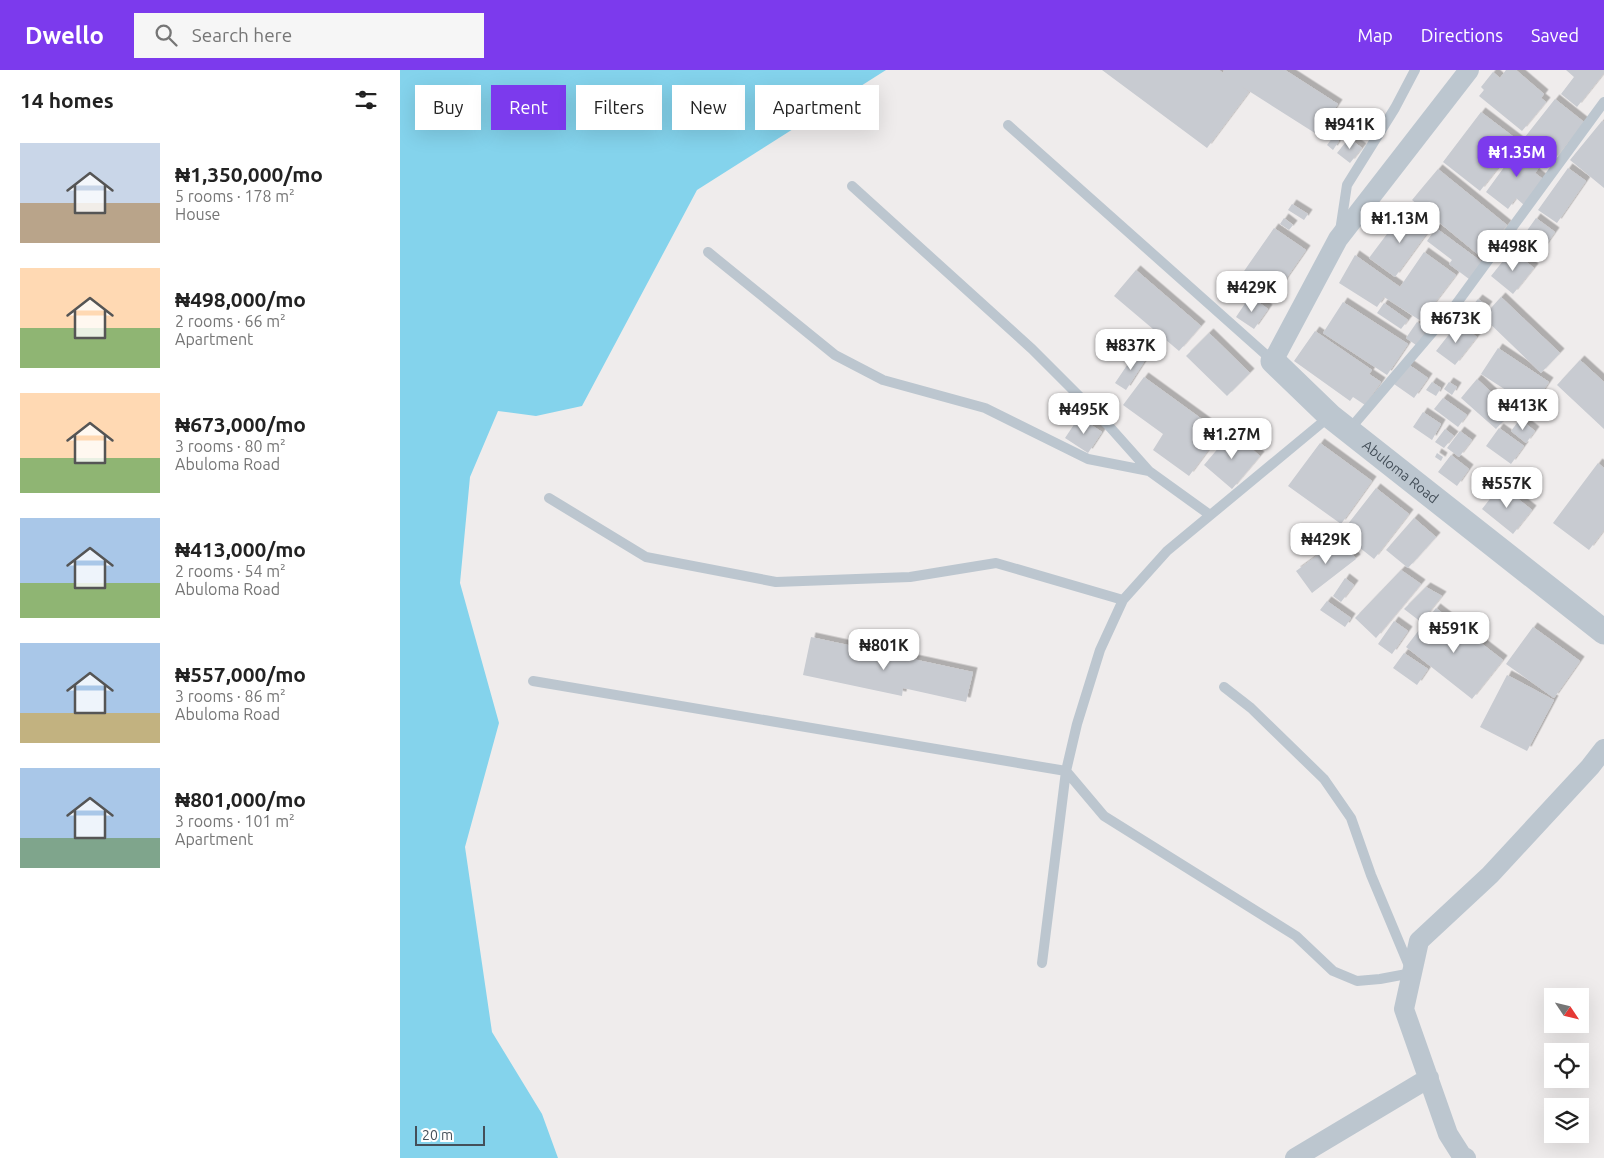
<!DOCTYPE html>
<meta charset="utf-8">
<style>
body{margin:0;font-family:Ubuntu,sans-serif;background:#f6f6f6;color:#222;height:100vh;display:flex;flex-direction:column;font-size:19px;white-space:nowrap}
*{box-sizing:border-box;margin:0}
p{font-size:16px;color:#767676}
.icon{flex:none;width:28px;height:28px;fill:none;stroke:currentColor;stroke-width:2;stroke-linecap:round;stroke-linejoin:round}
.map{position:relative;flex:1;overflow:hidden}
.drawer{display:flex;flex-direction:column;background:#fff;width:400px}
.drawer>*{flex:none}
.top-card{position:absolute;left:15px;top:15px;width:475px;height:45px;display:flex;gap:10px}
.needle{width:32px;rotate:125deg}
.fabs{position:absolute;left:1144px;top:918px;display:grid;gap:10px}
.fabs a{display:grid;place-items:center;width:45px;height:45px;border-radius:0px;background:#fff;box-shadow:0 5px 20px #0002;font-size:25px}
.scale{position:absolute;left:15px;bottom:12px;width:70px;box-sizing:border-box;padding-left:5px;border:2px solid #444f59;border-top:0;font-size:14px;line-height:18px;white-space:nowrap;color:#444f59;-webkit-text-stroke:4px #fff;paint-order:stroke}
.price{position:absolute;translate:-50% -42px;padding:0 11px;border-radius:10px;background:#fff;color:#222;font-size:16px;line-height:32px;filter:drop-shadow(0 1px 2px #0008)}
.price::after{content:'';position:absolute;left:50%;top:30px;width:15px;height:11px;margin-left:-8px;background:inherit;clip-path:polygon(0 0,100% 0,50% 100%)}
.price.active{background:#7c3aed;color:#fff}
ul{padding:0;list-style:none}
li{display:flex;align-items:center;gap:15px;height:125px;padding:0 20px}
li span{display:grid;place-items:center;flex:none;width:140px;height:100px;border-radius:0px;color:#555}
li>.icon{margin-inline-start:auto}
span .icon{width:60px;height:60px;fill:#fffc;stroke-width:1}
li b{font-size:21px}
h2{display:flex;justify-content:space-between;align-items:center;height:60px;padding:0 20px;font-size:21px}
.pill{padding:0 18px;border-radius:0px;background:#fff;box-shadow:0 5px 20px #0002;font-size:18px;line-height:45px}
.pill.active{background:#7c3aed;color:#fff}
header{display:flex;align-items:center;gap:30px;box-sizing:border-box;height:70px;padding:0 25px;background:#7c3aed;color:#fff}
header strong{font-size:24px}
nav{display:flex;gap:28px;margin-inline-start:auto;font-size:18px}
.search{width:350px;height:45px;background:#f6f6f6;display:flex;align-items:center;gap:12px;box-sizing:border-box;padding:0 18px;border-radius:0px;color:#767676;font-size:19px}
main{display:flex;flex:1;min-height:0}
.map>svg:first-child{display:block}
</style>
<header>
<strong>Dwello</strong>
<div class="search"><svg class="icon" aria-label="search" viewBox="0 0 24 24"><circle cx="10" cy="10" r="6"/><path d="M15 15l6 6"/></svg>Search here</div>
<nav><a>Map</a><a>Directions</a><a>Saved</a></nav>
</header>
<main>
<section class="drawer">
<h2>14 homes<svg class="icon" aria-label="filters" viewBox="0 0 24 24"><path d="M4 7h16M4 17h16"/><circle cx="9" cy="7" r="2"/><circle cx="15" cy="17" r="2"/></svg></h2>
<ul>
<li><span style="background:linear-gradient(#c9d6e8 60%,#b9a48a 0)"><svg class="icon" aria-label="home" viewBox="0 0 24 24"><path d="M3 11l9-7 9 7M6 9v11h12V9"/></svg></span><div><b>₦1,350,000/mo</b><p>5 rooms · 178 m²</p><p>House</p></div></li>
<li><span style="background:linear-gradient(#ffd9b3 60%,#8fb573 0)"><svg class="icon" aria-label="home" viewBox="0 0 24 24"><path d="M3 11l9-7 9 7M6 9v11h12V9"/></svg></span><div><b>₦498,000/mo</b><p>2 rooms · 66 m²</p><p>Apartment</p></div></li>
<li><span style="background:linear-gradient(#ffd9b3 65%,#8fb573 0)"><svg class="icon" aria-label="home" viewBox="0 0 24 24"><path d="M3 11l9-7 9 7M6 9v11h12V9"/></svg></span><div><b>₦673,000/mo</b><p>3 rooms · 80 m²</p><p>Abuloma Road</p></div></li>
<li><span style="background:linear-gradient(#a9c7e8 65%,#8fb573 0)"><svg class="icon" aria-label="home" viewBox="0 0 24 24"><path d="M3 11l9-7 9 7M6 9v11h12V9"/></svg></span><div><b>₦413,000/mo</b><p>2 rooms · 54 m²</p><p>Abuloma Road</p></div></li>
<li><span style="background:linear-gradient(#a9c7e8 70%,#c2b280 0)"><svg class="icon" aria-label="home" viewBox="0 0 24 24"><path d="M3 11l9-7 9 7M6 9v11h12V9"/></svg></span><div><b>₦557,000/mo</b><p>3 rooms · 86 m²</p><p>Abuloma Road</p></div></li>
<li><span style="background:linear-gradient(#a9c7e8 70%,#7fa58c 0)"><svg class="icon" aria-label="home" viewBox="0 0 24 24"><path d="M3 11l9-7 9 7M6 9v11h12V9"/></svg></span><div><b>₦801,000/mo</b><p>3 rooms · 101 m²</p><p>Apartment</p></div></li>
</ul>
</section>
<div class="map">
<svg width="1204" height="1088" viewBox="0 0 1204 1088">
<defs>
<filter id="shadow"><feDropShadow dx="4.5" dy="-4.5" stdDeviation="0" flood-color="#0004"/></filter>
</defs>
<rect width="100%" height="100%" fill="#efecec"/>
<path fill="#84d3ec" d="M0 0H486L297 120 182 336 136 346 98 341 70 407 60 513 99 653 65 777 92 962 142 1044 158 1088H0Z"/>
<path fill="#c8cbd1" filter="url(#shadow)" d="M702 0H819L823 3 824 0H885L938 34 918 65 841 16 849 22 807 78Z
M1106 0H1116L1144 24 1141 28 1146 32 1122 61 1079 26 1084 20 1081 17 1093 2 1100 8Z
M1166 0H1204V3L1177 37 1161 24 1174 7Z
M1155 29 1184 52 1154 90 1125 67Z
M1081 42 1119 71 1080 121 1043 92Z
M1202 51 1204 52V118L1170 90Z
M933 67 939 71 933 80 927 75Z
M949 68 962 78 950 93 937 83Z
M1121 74 1144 91 1135 103 1143 109 1124 135 1116 128 1108 139 1086 122Z
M1168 98 1186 111 1157 153 1138 140Z
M1038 99 1107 155 1081 187 1012 130Z
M892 134 908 144 904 150 888 140Z
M1005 140 1030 159 995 207 969 188Z
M884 148 893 155 889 160 880 154Z
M1136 148 1155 162 1135 190 1116 176Z
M874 158 906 180 874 226 842 204Z
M1036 158 1082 192 1069 209 1049 194 1052 190 1027 171Z
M1112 180 1134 198 1113 224 1091 206Z
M1024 182 1056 205 1021 251 984 227 977 237 939 213 955 185 1000 217Z
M736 200 801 256 779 281 714 226Z
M838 218 847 224 844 229 835 224Z
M850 226 868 239 854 259 836 247Z
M1101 227 1160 283 1141 303 1083 247Z
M1078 229 1088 236 1078 249 1068 241Z
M943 232 1008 274 987 305 923 263Z
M984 233 1008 250 1001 259 977 243Z
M1017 252 1027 259 1016 275 1006 268Z
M1058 253 1077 267 1055 295 1036 281Z
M915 261 972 300 969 304 981 312 965 335 953 327 950 331 894 291Z
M809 263 850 303 827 326 786 286Z
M1098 278 1149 312 1132 337 1081 304Z
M736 282 746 289 726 320 715 313Z
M1180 290 1204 312V359L1157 315Z
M1008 294 1028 308 1014 328 994 314Z
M744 307 821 363 789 406 753 380 763 364 723 335Z
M1077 309 1112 341 1096 359 1061 328Z
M1032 312 1041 318 1036 326 1026 320Z
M1049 312 1057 317 1052 325 1044 319Z
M1043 328 1067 345 1058 357 1034 339Z
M1023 342 1041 354 1032 370 1013 357Z
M679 347 702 362 688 383 665 368Z
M1120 349 1135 361 1126 373 1111 361Z
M1099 358 1124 376 1111 394 1086 376Z
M1045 359 1054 366 1044 378 1035 372Z
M1060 361 1072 370 1059 387 1047 378Z
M832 362 860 386 832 419 804 395Z
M920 373 972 411 941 454 888 416Z
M1037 383 1043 387 1041 391 1035 387Z
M1051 385 1069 399 1057 416 1038 402Z
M1198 393 1204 398V460L1189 480 1153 453Z
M1101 415 1132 440 1113 464 1082 439Z
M976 418 1009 444 974 489 941 463Z
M1014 448 1036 467 1008 498 986 480Z
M941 468 956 489 912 523 896 501Z
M1001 500 1021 514 976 568 955 548Z
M945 508 954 515 941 532 933 526Z
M1026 517 1042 526 1021 552 1004 539Z
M927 531 951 548 945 557 920 540Z
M1036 538 1103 590 1072 629 1006 577Z
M994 551 1008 561 992 584 978 574Z
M1133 557 1180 591 1154 628 1106 594Z
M411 567 573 602 566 632 503 618 502 626 403 605Z
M1004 583 1028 599 1017 615 993 598Z
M1107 605 1154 630 1127 681 1080 657Z"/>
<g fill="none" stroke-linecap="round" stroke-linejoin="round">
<path stroke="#bcc6cf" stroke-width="10" d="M608 55 873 291
M452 116 632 279 708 355 749 401
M940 161 947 115 995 38 1015 0
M308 182 435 285 483 310 585 338 688 389 749 401 810 445
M949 360 1054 237 1204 32
M149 428 246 487 376 512 510 507 596 493 723 530
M133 611 666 701 642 893
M824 617 851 638 924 709 951 748 971 805 1012 903 980 909 957 911 933 901 896 866 704 746 666 701 677 654 700 580 723 530 767 481 930 346"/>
<path stroke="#bcc6cf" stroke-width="20" d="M873 291 938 169 1069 0
M895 1088 1029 1008
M1066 1088 1062 1086 1048 1064 1004 939 1019 871 1090 805 1190 697 1204 679"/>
<path stroke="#bcc6cf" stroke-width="25" id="s1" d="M873 291 930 346 1204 562"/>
</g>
<g text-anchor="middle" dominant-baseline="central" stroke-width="4" stroke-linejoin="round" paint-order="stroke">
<g font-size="14" fill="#444f59" stroke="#fff">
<text stroke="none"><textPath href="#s1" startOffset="169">Abuloma Road</textPath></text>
</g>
</g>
</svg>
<div class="fabs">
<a><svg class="needle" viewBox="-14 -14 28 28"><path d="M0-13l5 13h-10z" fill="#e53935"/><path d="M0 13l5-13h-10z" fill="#767676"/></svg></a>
<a><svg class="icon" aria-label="locate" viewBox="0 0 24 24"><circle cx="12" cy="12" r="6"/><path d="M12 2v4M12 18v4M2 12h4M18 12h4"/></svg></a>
<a><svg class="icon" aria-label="layers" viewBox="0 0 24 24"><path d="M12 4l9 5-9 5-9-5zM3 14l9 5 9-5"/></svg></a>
</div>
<div class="scale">20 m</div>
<b class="price" style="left:950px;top:80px">₦941K</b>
<b class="price active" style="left:1117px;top:108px">₦1.35M</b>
<b class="price" style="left:1000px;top:174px">₦1.13M</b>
<b class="price" style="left:1113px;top:202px">₦498K</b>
<b class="price" style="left:852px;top:243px">₦429K</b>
<b class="price" style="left:1056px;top:274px">₦673K</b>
<b class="price" style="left:731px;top:301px">₦837K</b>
<b class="price" style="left:1123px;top:361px">₦413K</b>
<b class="price" style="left:684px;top:365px">₦495K</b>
<b class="price" style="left:832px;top:390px">₦1.27M</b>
<b class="price" style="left:1107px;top:439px">₦557K</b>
<b class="price" style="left:926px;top:495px">₦429K</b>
<b class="price" style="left:1054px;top:584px">₦591K</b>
<b class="price" style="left:484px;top:601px">₦801K</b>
<div class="top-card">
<a class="pill">Buy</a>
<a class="pill active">Rent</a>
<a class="pill">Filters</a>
<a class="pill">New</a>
<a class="pill">Apartment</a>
</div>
</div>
</main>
